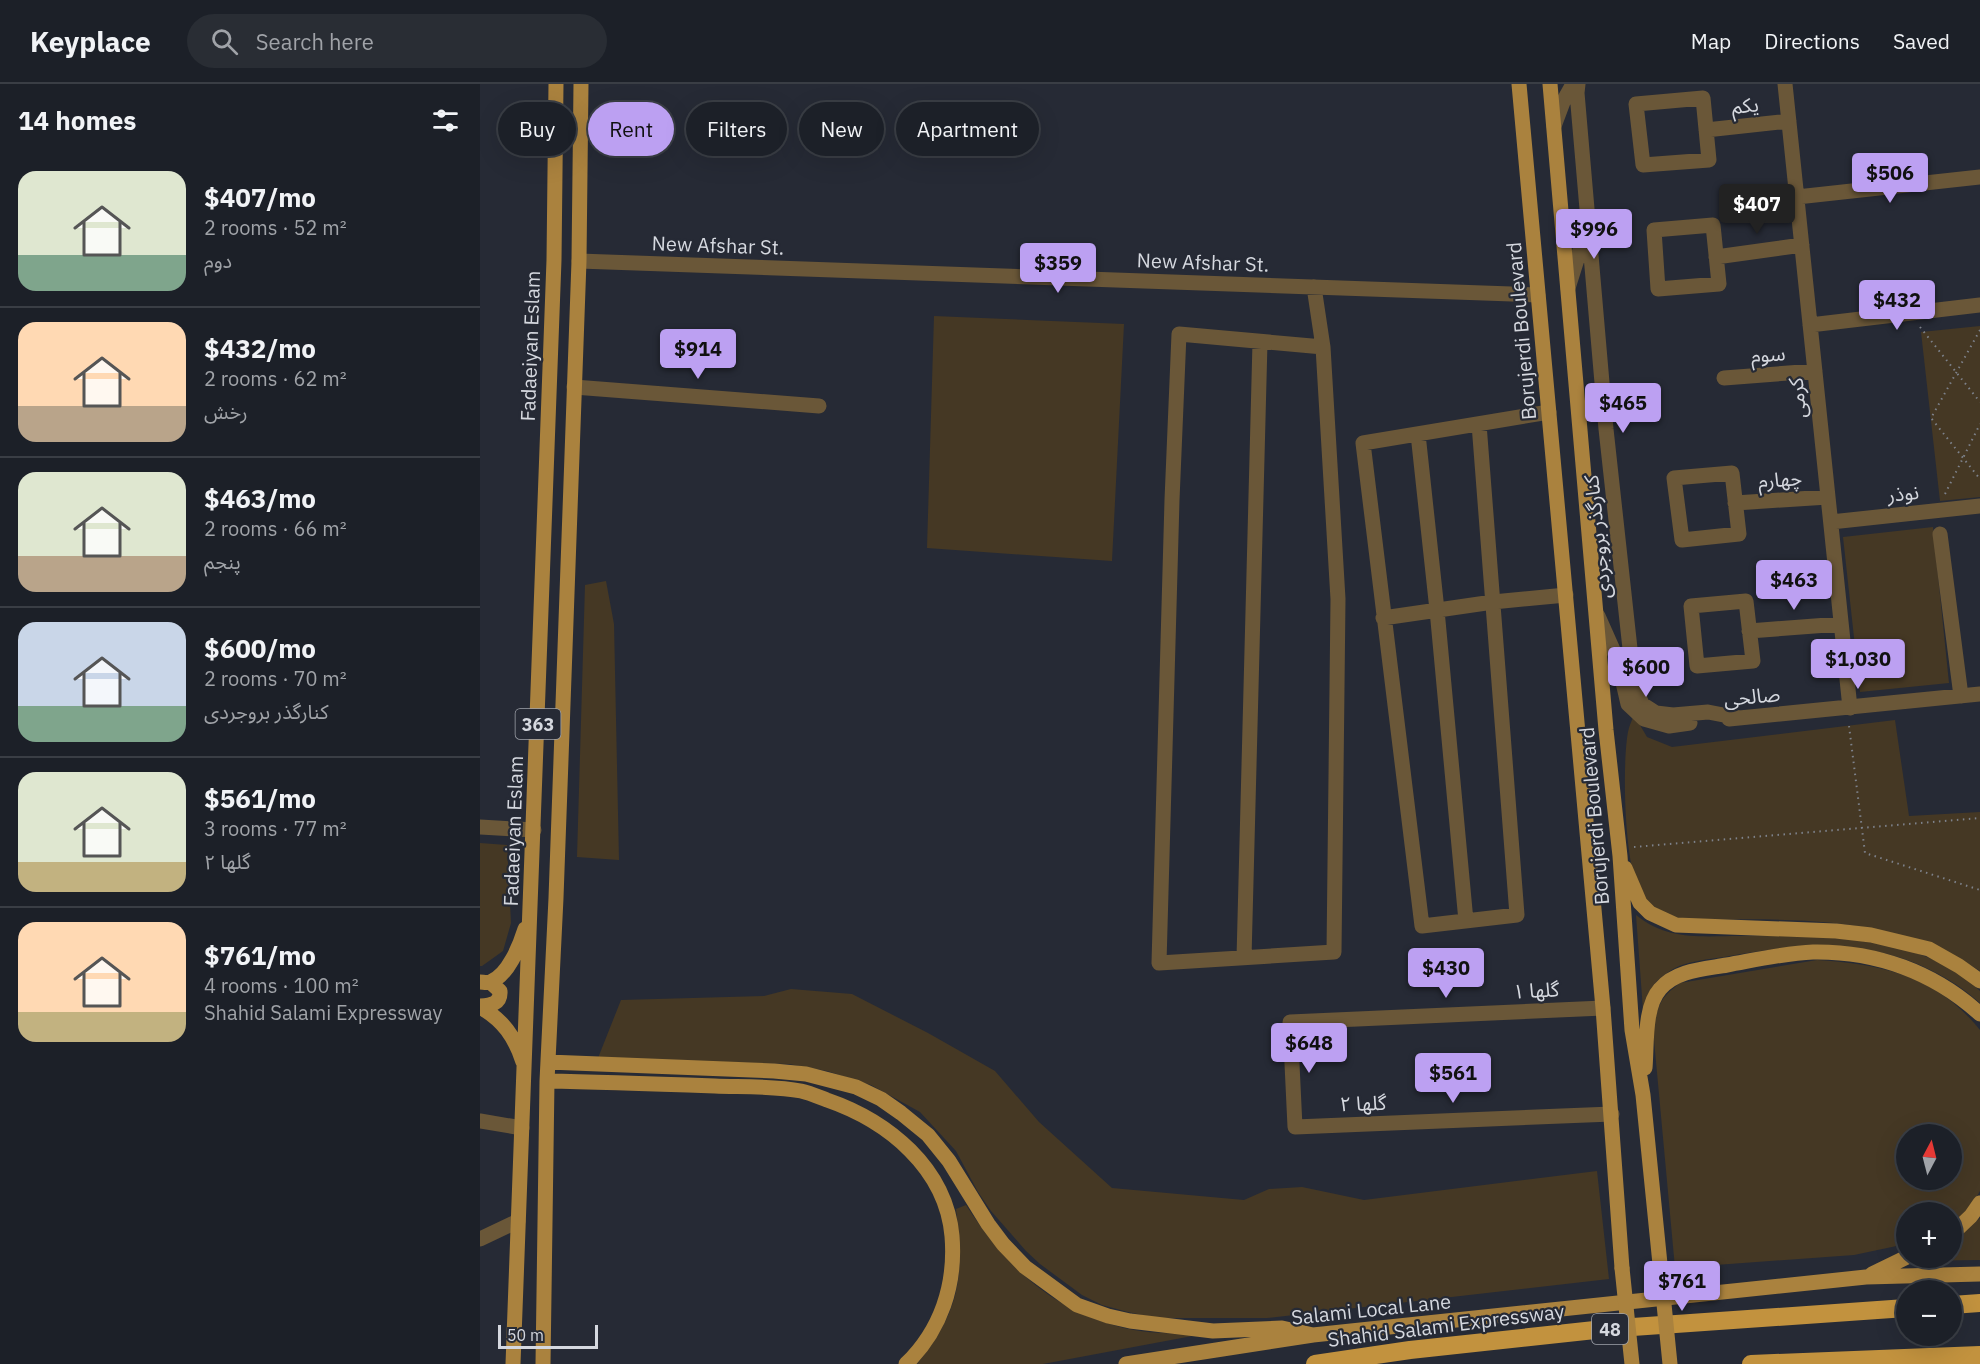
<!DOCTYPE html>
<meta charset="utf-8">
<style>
body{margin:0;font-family:"IBM Plex Sans","Noto Sans Arabic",sans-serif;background:#292d34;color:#f1f3f6;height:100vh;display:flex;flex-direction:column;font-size:22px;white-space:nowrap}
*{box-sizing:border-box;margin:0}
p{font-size:20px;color:#a0a3a8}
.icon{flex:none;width:33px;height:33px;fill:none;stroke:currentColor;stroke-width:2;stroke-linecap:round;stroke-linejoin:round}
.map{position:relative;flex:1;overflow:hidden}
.sheet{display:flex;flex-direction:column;background:#1c2028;width:480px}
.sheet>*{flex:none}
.banner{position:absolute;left:18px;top:18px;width:570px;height:54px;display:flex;gap:12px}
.needle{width:39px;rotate:7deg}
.buttons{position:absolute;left:1416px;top:1040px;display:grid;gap:12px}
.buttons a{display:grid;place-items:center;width:66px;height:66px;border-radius:50%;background:#1c2028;box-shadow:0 6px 24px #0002,0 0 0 2px #3a3e45;font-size:30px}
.scale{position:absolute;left:18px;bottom:15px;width:100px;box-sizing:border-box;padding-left:6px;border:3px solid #d5d8df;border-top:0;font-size:16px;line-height:21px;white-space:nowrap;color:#d5d8df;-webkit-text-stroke:4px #262a35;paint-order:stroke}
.price{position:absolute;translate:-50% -51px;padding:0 14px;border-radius:6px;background:#bca0f2;color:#111;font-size:20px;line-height:39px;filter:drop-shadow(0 2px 3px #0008)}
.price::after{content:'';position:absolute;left:50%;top:36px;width:18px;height:14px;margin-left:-9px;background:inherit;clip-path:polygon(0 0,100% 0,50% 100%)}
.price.current{background:#222;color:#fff}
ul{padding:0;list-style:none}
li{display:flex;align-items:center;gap:18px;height:150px;padding:0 18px}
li+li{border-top:2px solid #3a3e45}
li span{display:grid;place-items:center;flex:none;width:168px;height:120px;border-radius:18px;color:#555}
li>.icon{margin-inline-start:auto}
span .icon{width:72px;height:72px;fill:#fffc;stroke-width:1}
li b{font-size:26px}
h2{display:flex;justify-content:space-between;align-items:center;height:72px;padding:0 18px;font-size:26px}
.pill{padding:0 21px;border-radius:27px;background:#1c2028;box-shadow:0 6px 24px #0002,0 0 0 2px #3a3e45;font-size:21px;line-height:54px}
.pill.current{background:#bca0f2;color:#111}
header{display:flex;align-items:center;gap:36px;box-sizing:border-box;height:84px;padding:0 30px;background:#1c2028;border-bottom:2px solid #3a3e45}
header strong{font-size:28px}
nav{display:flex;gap:33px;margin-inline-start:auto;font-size:21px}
.search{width:420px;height:54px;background:#292d34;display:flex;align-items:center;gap:15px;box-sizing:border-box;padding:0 21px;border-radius:33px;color:#a0a3a8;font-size:22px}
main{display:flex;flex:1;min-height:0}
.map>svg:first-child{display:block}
</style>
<header>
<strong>Keyplace</strong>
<div class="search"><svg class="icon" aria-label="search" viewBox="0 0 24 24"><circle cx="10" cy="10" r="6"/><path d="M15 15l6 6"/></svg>Search here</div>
<nav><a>Map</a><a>Directions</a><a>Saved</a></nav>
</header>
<main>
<section class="sheet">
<h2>14 homes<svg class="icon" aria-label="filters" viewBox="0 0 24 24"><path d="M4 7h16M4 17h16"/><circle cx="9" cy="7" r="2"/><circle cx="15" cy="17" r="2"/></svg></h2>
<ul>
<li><span style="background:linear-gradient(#dfe7d0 70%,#7fa58c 0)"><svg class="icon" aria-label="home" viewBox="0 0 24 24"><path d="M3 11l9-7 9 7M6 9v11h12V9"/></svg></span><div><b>$407/mo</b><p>2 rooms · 52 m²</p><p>دوم</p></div></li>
<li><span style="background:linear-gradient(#ffd9b3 70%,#b9a48a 0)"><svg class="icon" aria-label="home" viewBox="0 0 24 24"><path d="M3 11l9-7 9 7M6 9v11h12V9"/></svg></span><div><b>$432/mo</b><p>2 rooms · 62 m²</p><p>رخش</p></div></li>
<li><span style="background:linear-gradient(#dfe7d0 70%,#b9a48a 0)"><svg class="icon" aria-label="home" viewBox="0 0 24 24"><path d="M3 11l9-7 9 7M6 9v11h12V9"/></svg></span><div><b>$463/mo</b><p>2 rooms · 66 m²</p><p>پنجم</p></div></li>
<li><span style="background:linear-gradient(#c9d6e8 70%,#7fa58c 0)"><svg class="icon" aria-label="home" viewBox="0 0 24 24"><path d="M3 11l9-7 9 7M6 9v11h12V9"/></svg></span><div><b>$600/mo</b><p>2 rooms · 70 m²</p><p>کنارگذر بروجردی</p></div></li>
<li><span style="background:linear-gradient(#dfe7d0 75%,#c2b280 0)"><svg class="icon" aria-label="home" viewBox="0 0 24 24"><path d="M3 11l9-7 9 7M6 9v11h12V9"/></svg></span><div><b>$561/mo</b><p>3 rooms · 77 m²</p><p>گلها ۲</p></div></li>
<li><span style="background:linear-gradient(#ffd9b3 75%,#c2b280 0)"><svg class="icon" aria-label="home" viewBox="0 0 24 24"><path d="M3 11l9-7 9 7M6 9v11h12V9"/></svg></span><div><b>$761/mo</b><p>4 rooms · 100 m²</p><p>Shahid Salami Expressway</p></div></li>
</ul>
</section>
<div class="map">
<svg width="1500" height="1280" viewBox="0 0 1500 1280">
<rect width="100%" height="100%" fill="#262a35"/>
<path fill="#453824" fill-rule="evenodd" d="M454 232 644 240 632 477 447 464Z
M1500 242V413L1460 417 1441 248Z
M1453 443 1469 599 1380 608 1363 453Z
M126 497 134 540 139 776 97 773 105 501Z
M1154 631 1167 653 1192 663 1415 636 1429 732 1500 728V887C1414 829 1305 835 1205 836 1186 832 1171 825 1160 808 1144 781 1142 680 1148 648 1149 642 1152 636 1154 631Z
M0 759 27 761 31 839 23 867 2 882H0Z
M1156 831C1188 857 1221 852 1260 852 1334 852 1444 849 1500 907V919C1472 894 1436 876 1399 868 1346 856 1296 864 1244 873 1225 876 1203 877 1187 889 1172 899 1168 909 1163 926Z
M1337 876C1402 880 1457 892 1500 946V1107L1489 1126 1472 1142V1128H1426V1160L1374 1171 1195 1184 1173 945C1179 920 1179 915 1200 899ZM1426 1050H1472V1095H1426Z
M311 905 372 910 448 949 515 987 559 1038 632 1104 764 1116 789 1105 822 1103 884 1116 1117 1087 1129 1195 787 1234H676L648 1228 622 1221 602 1211 560 1180 546 1167 511 1127 498 1108 476 1067 440 1028 391 1001 347 987 309 980 118 974 141 916 284 912Z
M486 1121C527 1185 577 1231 654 1246 676 1250 700 1249 723 1250L563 1280H437C481 1226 484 1192 476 1125Z
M1500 1134V1176L1420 1177 1434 1173H1472V1158L1478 1154Z"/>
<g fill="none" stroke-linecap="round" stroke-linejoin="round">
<path stroke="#7e828b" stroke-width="2" stroke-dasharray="1.5 4.5" stroke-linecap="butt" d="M1440 243 1500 318
M1500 246 1451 334 1500 395
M1465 410 1500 340
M1369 642 1385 769 1500 806
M1154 763 1500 734"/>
<path stroke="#6a5738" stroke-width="15" d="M1098 0 1097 9 1126 345 1154 601 1162 620 1176 629 1193 631 1228 628 1259 634
M1305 0 1370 624
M1223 14 1229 76 1163 81 1156 20Z
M1074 42 1083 18 1093 0
M1226 46 1309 37
M1317 113 1500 93
M1233 141 1239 200 1178 205 1174 146Z
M1236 173 1322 161
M99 177 1058 211
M834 203 843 263 858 515 854 868 679 879 692 416 699 250 843 263
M1088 204 1106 147
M1330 241 1500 221
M1244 294 1335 287
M94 303 339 322
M999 340 1037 831 942 842 883 359 1069 328
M938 350 957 526 986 837
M1252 389 1259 450 1202 456 1194 394Z
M1255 419 1348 413
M1351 438 1500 422
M1460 450 1481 612
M1266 517 1273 577 1217 582 1211 522Z
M1118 532 1138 577 1148 620 1164 635 1189 642 1210 639
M903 534 1013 518 1086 511
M1269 547 1361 540
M1249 635 1500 610
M0 743 54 746
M764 874 780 258
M1123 924 810 938 815 1043 1132 1030
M0 1037 42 1044
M0 1155 38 1137"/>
<path stroke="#aa823e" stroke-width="15" d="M1039 0 1123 924 1142 1184
M1070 0 1126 646 1140 772 1152 946 1163 1011 1180 1180
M1145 784 1160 819 1170 829 1196 841 1356 847 1391 851 1449 865 1479 882 1500 897
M0 898C3 898 7 899 10 898 28 892 40 861 45 845
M0 922C11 921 21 920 20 907L10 898
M0 923C23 936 35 953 43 978
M68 978 294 987 326 990 376 1003 401 1015 421 1029 448 1051 469 1077 508 1140 523 1160 545 1183 597 1221 628 1232 650 1237 733 1247 802 1244 833 1251
M1165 984C1167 960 1164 923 1180 905 1196 886 1225 885 1247 881 1275 876 1305 869 1333 868 1396 867 1454 888 1500 930
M67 997C123 998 179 1000 235 1002 263 1003 295 1002 321 1007 330 1009 339 1013 347 1016 408 1037 466 1084 472 1152 476 1201 461 1246 426 1280
M1472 1150 1491 1132 1500 1119
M1392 1190 1427 1173
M33 1280 74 176 76 0
M63 1280 67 997 76 814 99 177 101 0
M646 1280 833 1251 1386 1193 1500 1190"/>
<path stroke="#c2923e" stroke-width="18" d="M1472 1221 1500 1219
M835 1280 930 1266 1124 1245 1426 1224
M1271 1280 1500 1271"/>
<path stroke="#aa823e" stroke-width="15" d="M1180 1180 1190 1280
M1142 1184 1152 1280"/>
</g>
<g text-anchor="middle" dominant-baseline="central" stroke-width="4.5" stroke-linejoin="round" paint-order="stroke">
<g fill="#262a35" stroke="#a0a4ac" stroke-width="1.5">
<rect x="35.5" y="625" width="45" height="30" rx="4.5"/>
<rect x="1112" y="1230" width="36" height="30" rx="4.5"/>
</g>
<g font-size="18" font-weight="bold" fill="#d5d8df">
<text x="58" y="640">363</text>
<text x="1130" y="1245">48</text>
</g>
<g font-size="20" fill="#d5d8df" stroke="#262a35">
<text transform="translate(1265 21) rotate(-6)">یکم</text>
<text transform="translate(238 161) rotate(2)">New Afshar St.</text>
<text transform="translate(723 178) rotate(2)">New Afshar St.</text>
<text transform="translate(1041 247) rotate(-95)">Borujerdi Boulevard</text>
<text transform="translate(50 262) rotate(-88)">Fadaeiyan Eslam</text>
<text transform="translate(1288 270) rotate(-4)">سوم</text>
<text transform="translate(1317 314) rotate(-96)">کرمی</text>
<text transform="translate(1300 395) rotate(-4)">چهارم</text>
<text transform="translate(1423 409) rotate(-6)">نوذر</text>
<text transform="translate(1117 453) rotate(-96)">کنارگذر بروجردی</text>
<text transform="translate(1272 612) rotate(-5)">صالحی</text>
<text transform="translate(1114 732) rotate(-95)">Borujerdi Boulevard</text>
<text transform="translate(33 747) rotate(-88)">Fadaeiyan Eslam</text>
<text transform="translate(1056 906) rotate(-3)">گلها ۱</text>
<text transform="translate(883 1019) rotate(-2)">گلها ۲</text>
<text transform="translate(891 1225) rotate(-6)">Salami Local Lane</text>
<text transform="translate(966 1241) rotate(-7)">Shahid Salami Expressway</text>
</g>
</g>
</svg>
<div class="buttons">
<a><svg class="needle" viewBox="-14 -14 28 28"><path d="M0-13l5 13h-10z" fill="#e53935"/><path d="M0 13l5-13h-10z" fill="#a0a3a8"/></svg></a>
<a>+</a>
<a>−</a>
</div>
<div class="scale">50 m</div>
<b class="price" style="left:1410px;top:120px">$506</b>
<b class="price current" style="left:1277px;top:151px">$407</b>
<b class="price" style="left:1114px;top:176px">$996</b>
<b class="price" style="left:578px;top:210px">$359</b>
<b class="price" style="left:1417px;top:247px">$432</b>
<b class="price" style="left:218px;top:296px">$914</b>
<b class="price" style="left:1143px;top:350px">$465</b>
<b class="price" style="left:1314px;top:527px">$463</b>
<b class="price" style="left:1378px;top:606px">$1,030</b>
<b class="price" style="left:1166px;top:614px">$600</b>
<b class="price" style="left:966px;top:915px">$430</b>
<b class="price" style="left:829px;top:990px">$648</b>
<b class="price" style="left:973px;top:1020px">$561</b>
<b class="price" style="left:1202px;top:1228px">$761</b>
<div class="banner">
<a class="pill">Buy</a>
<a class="pill current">Rent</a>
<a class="pill">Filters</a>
<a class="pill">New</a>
<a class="pill">Apartment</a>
</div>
</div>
</main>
